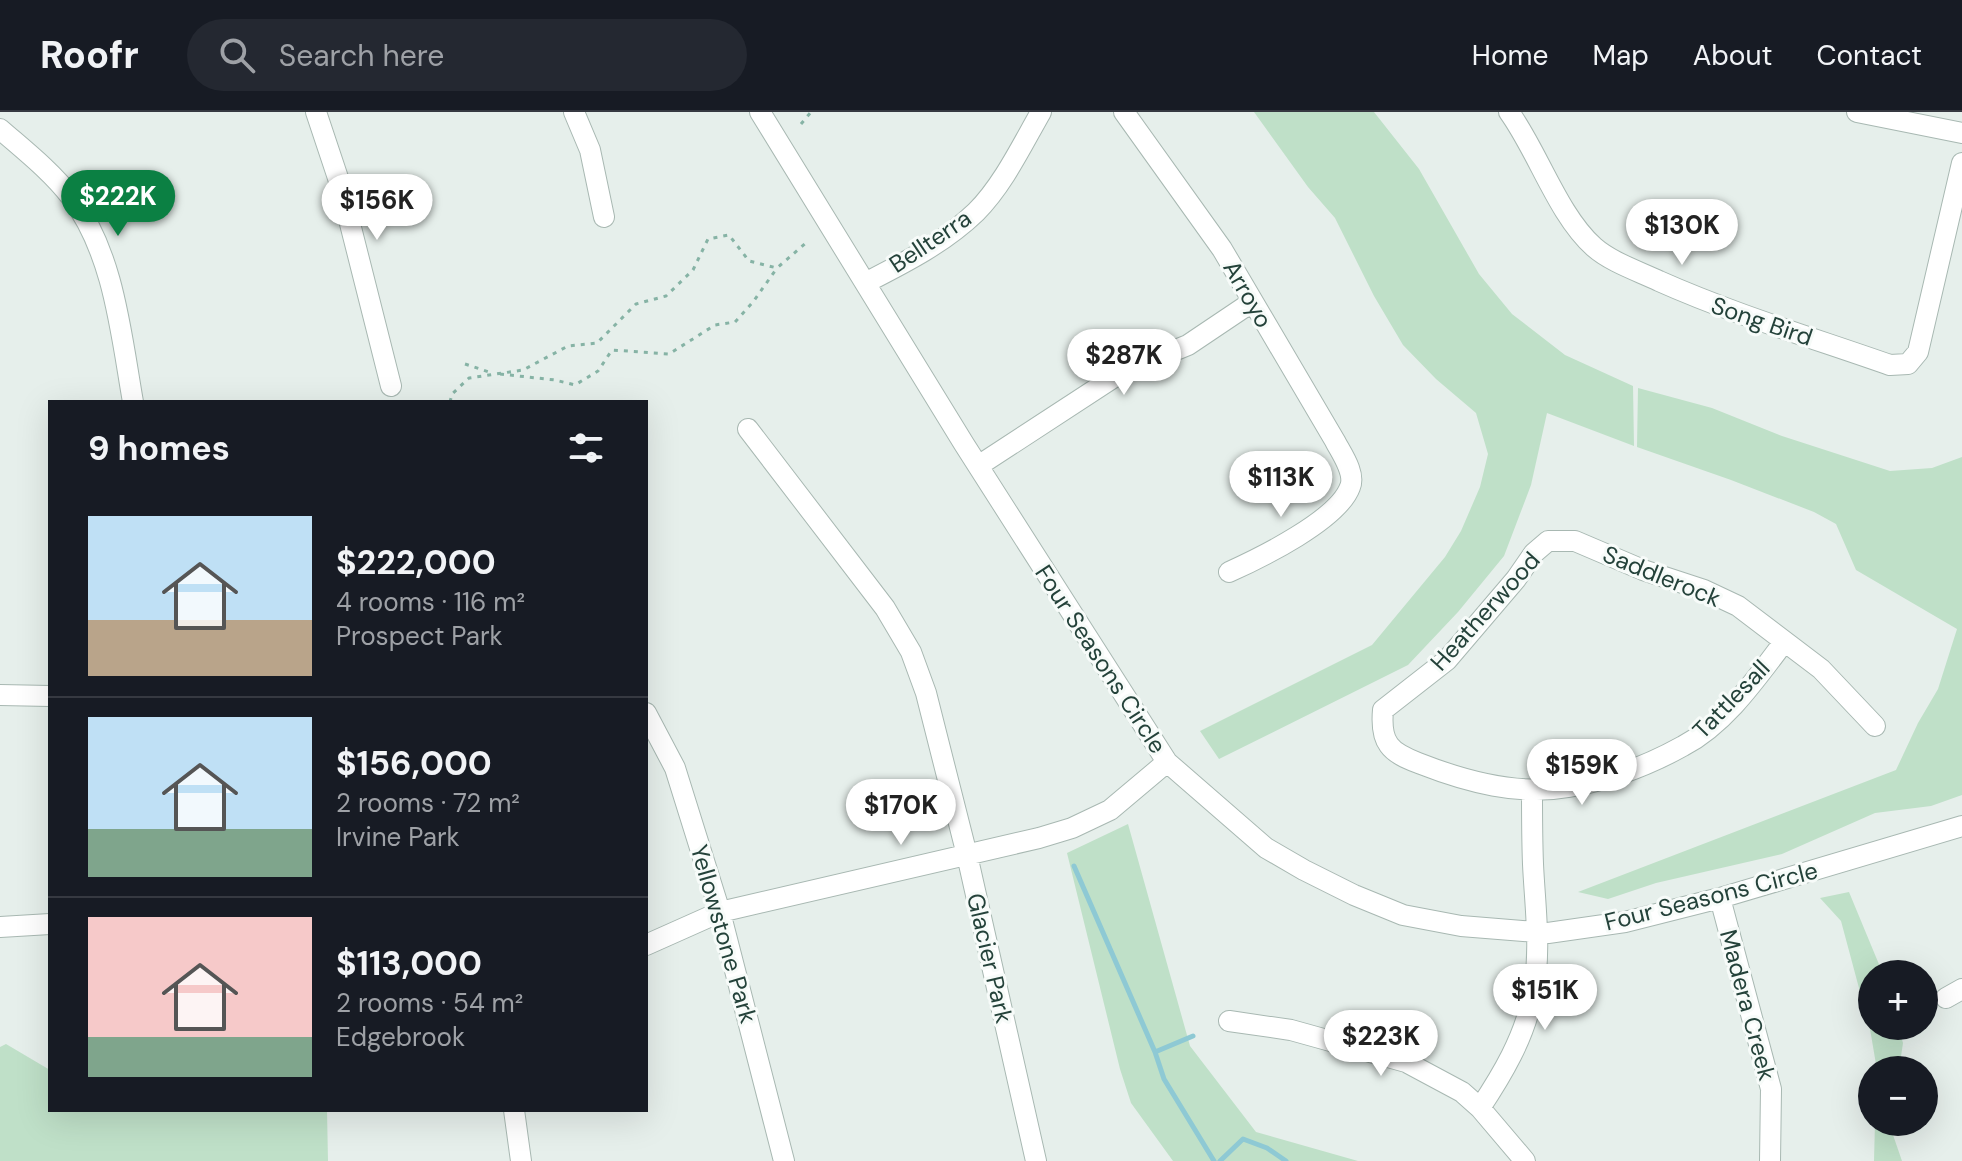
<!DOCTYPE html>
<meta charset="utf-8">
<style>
body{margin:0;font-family:"DM Sans",sans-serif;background:#242831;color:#f1f3f6;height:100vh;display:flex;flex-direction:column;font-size:30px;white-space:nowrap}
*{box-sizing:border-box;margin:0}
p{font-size:26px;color:#9ea1a6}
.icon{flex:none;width:44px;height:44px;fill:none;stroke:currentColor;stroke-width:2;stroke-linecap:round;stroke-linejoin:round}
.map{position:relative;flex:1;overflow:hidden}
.panel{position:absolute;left:48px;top:288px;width:600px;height:712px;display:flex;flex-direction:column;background:#171b24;border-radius:0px;box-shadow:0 8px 32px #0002}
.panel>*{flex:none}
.tools{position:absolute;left:1858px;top:848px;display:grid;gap:16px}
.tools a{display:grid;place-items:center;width:80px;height:80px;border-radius:50%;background:#171b24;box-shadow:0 8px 32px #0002;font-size:40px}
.price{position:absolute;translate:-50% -68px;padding:0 18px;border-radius:28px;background:#fff;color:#222;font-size:26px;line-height:52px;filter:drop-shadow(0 2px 4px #0008)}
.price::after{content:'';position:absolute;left:50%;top:48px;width:24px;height:18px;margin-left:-12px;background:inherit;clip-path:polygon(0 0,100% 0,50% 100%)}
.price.current{background:#0b8043;color:#fff}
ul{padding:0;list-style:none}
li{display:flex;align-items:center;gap:24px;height:200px;padding:0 40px}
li+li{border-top:2px solid #363941}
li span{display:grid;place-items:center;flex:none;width:224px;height:160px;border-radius:0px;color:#555}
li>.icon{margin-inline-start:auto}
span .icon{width:96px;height:96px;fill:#fffc;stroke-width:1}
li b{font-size:34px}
h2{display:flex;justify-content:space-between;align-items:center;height:96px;padding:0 40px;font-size:34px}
header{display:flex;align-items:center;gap:48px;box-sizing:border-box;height:112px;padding:0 40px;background:#171b24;border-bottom:2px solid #363941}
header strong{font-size:38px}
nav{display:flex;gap:44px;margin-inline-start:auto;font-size:28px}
.search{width:560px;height:72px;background:#242831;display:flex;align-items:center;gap:20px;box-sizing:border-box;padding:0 28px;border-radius:44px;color:#9ea1a6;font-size:30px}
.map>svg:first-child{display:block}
</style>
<header>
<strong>Roofr</strong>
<div class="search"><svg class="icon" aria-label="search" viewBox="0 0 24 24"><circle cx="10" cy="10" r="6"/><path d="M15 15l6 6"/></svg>Search here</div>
<nav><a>Home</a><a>Map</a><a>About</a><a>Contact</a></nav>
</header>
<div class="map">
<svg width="1962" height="1049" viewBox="0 0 1962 1049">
<rect width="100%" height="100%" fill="#e6efeb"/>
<path fill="#bfe0c8" d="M1254 0H1374L1419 57 1479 162 1512 202 1565 243 1633 274 1634 334 1547 301 1531 373 1504 444 1458 500 1408 553 1219 647 1200 619 1372 533 1445 445 1461 419 1480 375 1488 342 1476 301 1436 267 1403 233 1374 184 1335 106 1308 75Z
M1638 276 1712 296 1782 324 1890 359 1932 356 1962 345V683L1931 694 1875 701 1782 742 1656 771 1608 787 1578 780 1896 658 1918 611 1938 577 1957 517 1856 458 1836 412 1814 400 1731 368 1637 335Z
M1128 712 1190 934 1256 1020 1358 1049H1173L1131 991 1120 957 1067 741Z
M1849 780 1883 862H1872V914H1898L1903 931 1899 958H1877L1870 917 1841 809 1820 786Z
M6 932 50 958V998H327L328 1049H0V935Z
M1875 1010H1893L1892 1020 1902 1049H1874Z"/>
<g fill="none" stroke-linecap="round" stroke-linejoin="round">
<path stroke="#8ec9d4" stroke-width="5" d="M1074 754 1155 940
M1193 924 1155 940 1164 967 1214 1049
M1220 1049 1243 1027 1267 1036 1286 1049"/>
<defs>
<path id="street" d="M316 0 340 72 391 274
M574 0 590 38 604 105
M760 0 964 332 1167 650 1266 736 1304 758 1354 783 1403 803 1461 814 1548 821 1625 810 1720 786 1962 714
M1124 0 1222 137 1335 329C1341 341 1356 361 1350 375 1338 408 1260 446 1229 460
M1509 0C1538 40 1558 103 1594 135 1611 150 1638 159 1659 169 1733 202 1813 226 1890 253L1908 252 1918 240 1962 51
M1857 0 1962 21
M0 17C24 38 51 59 71 85 114 142 121 222 133 290
M865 171C904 151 944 131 976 100 1003 73 1022 33 1041 0
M748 317 885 496 911 540 926 581 967 743 1036 1049
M978 354 1122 260 1188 233 1252 190
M1784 530C1756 567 1725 612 1683 634 1647 654 1609 668 1569 675 1519 684 1467 670 1421 652 1411 648 1396 643 1389 633 1382 624 1382 609 1383 598L1447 548 1516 467 1534 441 1548 429H1575L1643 458 1704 478 1738 494 1821 557 1875 614
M0 583 50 584
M646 601 675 656 720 800 784 1049
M1720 786 1771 977 1770 1049
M0 815 50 812
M646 833 720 800 1039 726 1072 716 1110 698 1167 650
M1946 886 1962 877
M1229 909 1291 918 1406 950 1462 980 1480 996 1525 1049
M1480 996C1502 963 1524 926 1532 886 1542 841 1535 796 1533 752 1532 727 1532 703 1532 678
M514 998 521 1049"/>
</defs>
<use href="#street" stroke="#a8b8b2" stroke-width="22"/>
<path stroke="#86b3a5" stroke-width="3" stroke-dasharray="4 6" stroke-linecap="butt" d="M801 12 811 0
M465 252 492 261
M500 262 555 268 575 273 598 259 612 238 669 242 715 213 735 210 753 190 777 156
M450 290 452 282 469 266 523 258 568 234 597 231 636 192 666 184 693 158 708 127 729 123 749 149 777 156 807 130"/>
<use href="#street" stroke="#fff" stroke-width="20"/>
</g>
<g text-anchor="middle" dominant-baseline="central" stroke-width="6" stroke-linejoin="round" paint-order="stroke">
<g font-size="24" fill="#24423a" stroke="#f7fbf9">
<text transform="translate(930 129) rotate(-34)">Bellterra</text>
<text transform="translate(1248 182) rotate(60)">Arroyo</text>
<text transform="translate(1762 209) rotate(19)">Song Bird</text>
<text transform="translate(1662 464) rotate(22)">Saddlerock</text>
<text transform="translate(1485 499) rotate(-48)">Heatherwood</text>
<text transform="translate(1101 547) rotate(57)">Four Seasons Circle</text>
<text transform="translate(1731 587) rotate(-46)">Tattlesall</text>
<text transform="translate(1711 784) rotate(-14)">Four Seasons Circle</text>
<text transform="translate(724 822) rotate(74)">Yellowstone Park</text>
<text transform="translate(990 846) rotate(77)">Glacier Park</text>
<text transform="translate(1748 893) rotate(75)">Madera Creek</text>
</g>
</g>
</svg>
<div class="tools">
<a>+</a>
<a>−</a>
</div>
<b class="price current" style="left:118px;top:126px">$222K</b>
<b class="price" style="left:377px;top:130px">$156K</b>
<b class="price" style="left:1682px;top:155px">$130K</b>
<b class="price" style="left:1124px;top:285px">$287K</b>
<b class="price" style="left:1281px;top:407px">$113K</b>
<b class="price" style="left:1582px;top:695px">$159K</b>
<b class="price" style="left:901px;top:735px">$170K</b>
<b class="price" style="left:1545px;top:920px">$151K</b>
<b class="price" style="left:1381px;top:966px">$223K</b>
<section class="panel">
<h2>9 homes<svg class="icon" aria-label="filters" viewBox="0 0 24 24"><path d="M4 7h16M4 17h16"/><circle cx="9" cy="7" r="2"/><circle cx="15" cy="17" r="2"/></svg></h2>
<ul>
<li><span style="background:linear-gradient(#bfe0f5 65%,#b9a48a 0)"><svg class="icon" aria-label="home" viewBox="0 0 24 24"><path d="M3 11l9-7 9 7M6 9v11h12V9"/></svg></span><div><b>$222,000</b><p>4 rooms · 116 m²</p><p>Prospect Park</p></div></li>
<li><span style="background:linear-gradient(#bfe0f5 70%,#7fa58c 0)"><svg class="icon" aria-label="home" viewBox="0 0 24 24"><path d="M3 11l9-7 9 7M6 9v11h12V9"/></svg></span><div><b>$156,000</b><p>2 rooms · 72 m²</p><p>Irvine Park</p></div></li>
<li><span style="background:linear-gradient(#f6c9c9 75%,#7fa58c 0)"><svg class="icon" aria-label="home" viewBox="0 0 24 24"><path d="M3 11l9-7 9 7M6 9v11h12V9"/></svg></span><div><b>$113,000</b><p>2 rooms · 54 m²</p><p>Edgebrook</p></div></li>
</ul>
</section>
</div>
